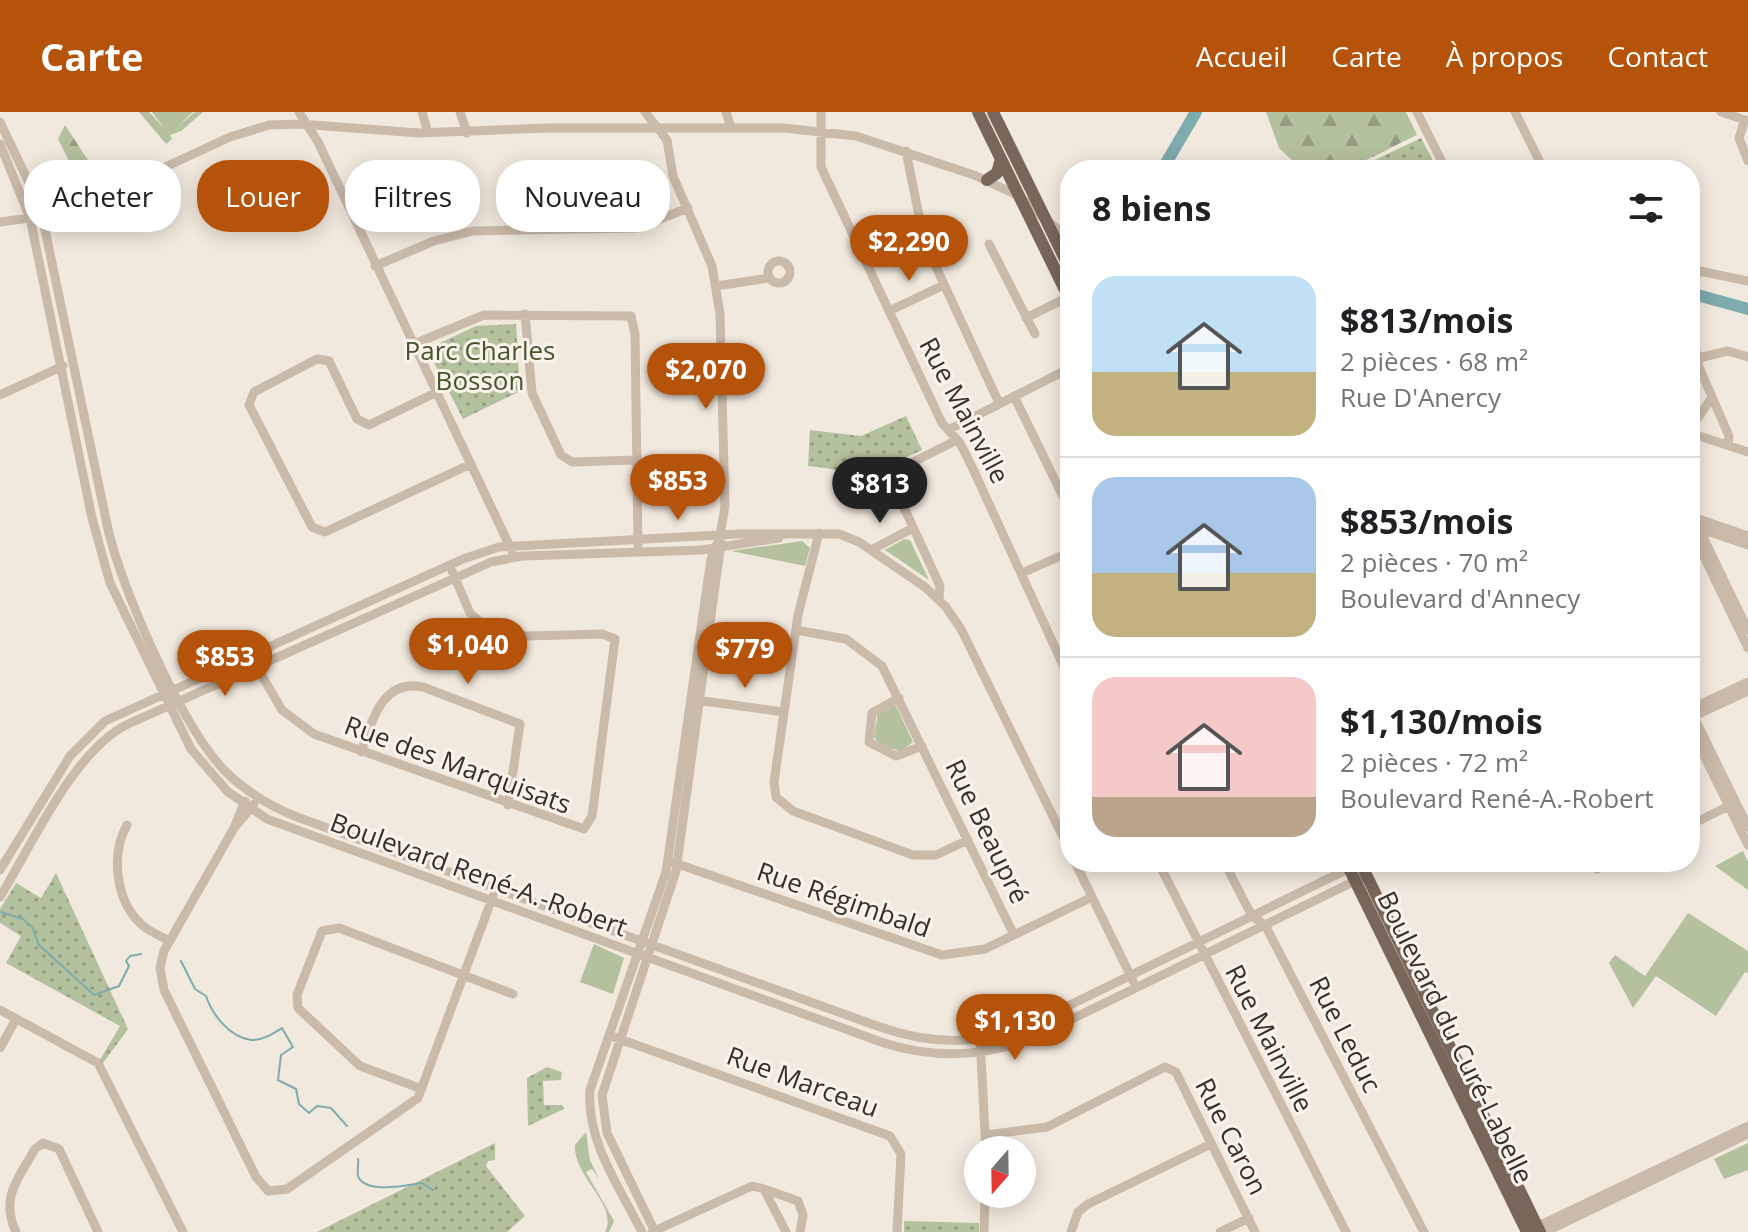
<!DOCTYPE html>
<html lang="fr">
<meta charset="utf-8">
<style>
body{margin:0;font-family:"Open Sans",sans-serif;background:#f6f6f6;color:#202124;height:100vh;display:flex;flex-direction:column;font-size:30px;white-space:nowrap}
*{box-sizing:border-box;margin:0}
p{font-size:26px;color:#757577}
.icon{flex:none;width:44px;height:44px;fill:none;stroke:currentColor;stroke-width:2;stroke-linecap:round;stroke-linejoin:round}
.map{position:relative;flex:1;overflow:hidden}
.side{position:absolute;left:1060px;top:48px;width:640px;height:712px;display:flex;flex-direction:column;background:#fff;border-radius:32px;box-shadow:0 4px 20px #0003}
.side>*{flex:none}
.guide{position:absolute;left:24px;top:48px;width:760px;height:72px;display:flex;gap:16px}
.needle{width:52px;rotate:200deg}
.fabs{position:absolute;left:964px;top:1024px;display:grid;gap:16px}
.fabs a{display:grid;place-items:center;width:72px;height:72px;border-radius:50%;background:#fff;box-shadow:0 4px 20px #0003;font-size:40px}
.price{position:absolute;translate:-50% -68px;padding:0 18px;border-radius:28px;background:#b45309;color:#fff;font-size:26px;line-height:52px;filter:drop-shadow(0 2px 4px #0008)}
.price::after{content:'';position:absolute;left:50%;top:48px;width:24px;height:18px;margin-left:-12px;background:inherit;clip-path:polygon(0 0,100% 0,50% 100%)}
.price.on{background:#222;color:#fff}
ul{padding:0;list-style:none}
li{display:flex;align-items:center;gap:24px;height:200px;padding:0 32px}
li+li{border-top:2px solid #e0e0e0}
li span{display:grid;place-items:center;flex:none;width:224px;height:160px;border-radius:24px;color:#555}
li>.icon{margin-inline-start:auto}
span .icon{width:96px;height:96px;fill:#fffc;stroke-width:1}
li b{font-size:34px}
h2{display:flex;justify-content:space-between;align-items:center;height:96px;padding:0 32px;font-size:34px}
.tag{padding:0 28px;border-radius:32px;background:#fff;box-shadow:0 4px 20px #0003;font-size:28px;line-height:72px}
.tag.on{background:#b45309;color:#fff}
header{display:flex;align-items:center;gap:48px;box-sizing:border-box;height:112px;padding:0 40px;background:#b45309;color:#fff}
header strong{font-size:38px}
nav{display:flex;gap:44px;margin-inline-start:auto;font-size:28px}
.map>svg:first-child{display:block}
</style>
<header>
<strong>Carte</strong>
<nav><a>Accueil</a><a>Carte</a><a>À propos</a><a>Contact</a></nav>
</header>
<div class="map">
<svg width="1748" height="1120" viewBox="0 0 1748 1120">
<defs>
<pattern id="forest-firs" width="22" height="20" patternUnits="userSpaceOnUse" patternTransform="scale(2)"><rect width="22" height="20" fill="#b4c19e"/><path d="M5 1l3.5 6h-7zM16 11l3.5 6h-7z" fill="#939d81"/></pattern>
<pattern id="park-dots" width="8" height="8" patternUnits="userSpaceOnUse" patternTransform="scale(2)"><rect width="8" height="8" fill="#b4c19e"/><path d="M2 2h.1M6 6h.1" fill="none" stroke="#939d81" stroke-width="1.8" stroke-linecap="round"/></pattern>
</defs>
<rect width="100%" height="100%" fill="#f2e9de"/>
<path fill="#b4c19e" d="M139 0H149L165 17 152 0H193L175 17 195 0H203L181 19 170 23 172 27 166 32Z
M904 427 910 428 929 468 885 438Z
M802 429 810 436 805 454 731 439Z
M891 594H896L913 630 901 639 881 634 874 625 878 601Z
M1743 739 1748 750V778L1715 754Z
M1688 801 1748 839V861L1745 860 1716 904 1656 864 1633 896 1609 851 1615 843 1645 864Z
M594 832 624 846 613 882 580 870Z
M586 1020 590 1048 599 1067 592 1057 586 1060 614 1109 609 1120H605C619 1093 573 1065 575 1033Z
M1748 1031V1058L1724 1067 1714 1047Z"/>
<path fill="url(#forest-firs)" d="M1266 0H1406L1417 23C1369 45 1357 61 1300 56L1279 36Z
M65 13 101 68 84 79 58 27Z"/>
<path fill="url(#park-dots)" d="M1421 26 1438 58H1354Z
M516 212 520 279 463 307 427 237 476 214Z
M906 304 922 338C905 347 876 353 886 378L860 391C863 358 833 357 808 354L810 318 861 324Z
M56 761 128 917 100 955 97 953 120 914 6 851 21 824 0 811V797L16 771 41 786Z
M547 955 562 960 561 968 543 969 544 993H562L564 997 528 1014 527 966Z
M495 1031V1048L488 1049 486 1054 525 1104 507 1120H317Z
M904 1109 979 1111V1120H904Z"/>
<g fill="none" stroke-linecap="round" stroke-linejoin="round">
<path stroke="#7eabae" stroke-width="2" d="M1 800 23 807 32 815 39 833 94 883 119 874 129 854 126 849 130 844 141 842
M181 849 195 877 206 884C212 902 229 925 251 928 262 929 274 921 282 916L293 935 281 943 278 968 296 977 299 992 309 1001 317 994 331 996 347 1014
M358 1047C359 1051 356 1063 359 1066 368 1082 409 1073 422 1071L433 1078"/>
<path stroke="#7eabae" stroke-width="12" d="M1162 58 1196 0
M1690 181 1748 197"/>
<path stroke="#cabaaa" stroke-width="9" d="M299 0 318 30 512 439
M422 0 428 21
M460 0 467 21
M726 0 731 16
M821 0V55L942 311 960 331 972 355 1070 568
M1417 0 1446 58
M1515 0 1544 58
M1721 0 1748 9
M1745 8 1739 26 1748 49
M0 10 40 94 108 417C122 478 182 615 225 659 246 680 270 694 297 705L880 915C929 932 979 934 1027 914L1352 755
M0 32 30 106 92 406 110 471 191 637 227 679 267 707 884 931C934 947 982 945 1031 927L1361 766
M906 39 924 129 999 291
M0 110 51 103 83 93 230 25 269 13 300 12 419 21 547 16H784L856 24 974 63 1019 84 1070 128
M989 132 1035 222
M768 160a11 11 0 1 1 22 0a11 11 0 1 1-22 0Z
M375 154 434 129 473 119 637 116 688 96
M1690 157 1748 169
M716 174 769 166
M1690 198 1697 159
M889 199 944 173
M525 202 532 281 561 343 572 350 637 348
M1026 206 1070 184
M1690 206 1699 255 1729 324 1728 333
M414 232 484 203 631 204 635 222 638 433
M1690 248 1728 239 1748 245
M437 280 369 313 357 307 329 249 317 247 254 280 249 293 312 415 325 420 471 352
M0 283 63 254
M1014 284 1070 399
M948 318 1070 256
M1690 318 1712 285
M1690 321 1748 340
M1690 404 1748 424
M1696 406 1693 422 1748 536
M1704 409V427L1748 518
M1701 417 1748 433
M819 421 798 503 774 670 776 685 793 699 913 743H936L968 728
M871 438 913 416
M1022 461 1070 440
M939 487 940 474 890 365 897 358 957 328
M796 518 846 527 882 554 1014 823
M255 552 282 598 314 622 584 717 592 704 615 527 602 522 525 524 479 509 470 501 452 459
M899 586 872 601 869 630 896 644 922 634
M696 588 784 600
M1690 597 1748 715
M1690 597 1748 570
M1690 606 1748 579
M1690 615 1748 733
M361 640C372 611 381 566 423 575L520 612 508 693
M245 689 234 716 164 839 160 856 164 878 256 1065 268 1079 287 1077 418 986 493 784
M127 713C110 743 116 790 142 813 150 820 160 824 170 829
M1690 713 1733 692
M234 716 254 692
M672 750 942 843 985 837 1092 785
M1075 750 1133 869
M1158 750 1346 1120
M1224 750 1252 804 1265 813 1424 1120
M1589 750 1597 757 1615 750
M0 758 70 644 105 609 463 447 499 435 738 422H839L859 430 925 475 946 495 961 517 1070 739
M0 785C32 733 73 639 128 612L491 450 522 444 701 438 779 426
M0 898 98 951 183 1120
M614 925 890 1024 901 1042 897 1120
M980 927 986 1038
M0 936 16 907
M422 977 360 954 298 896 297 883 322 819 339 816 513 882
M986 1023 1047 1015 1165 955 1176 960 1255 1120
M764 1077 798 1089 803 1103 800 1120
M1534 1116 1748 1014
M16 1120C0 1086 18 1067 35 1037L43 1031 59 1037 98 1120
M642 1120C620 1076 586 1029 590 978L666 760 711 447 720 424 725 394 720 202 712 154 673 64 667 28 645 0
M652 1120 752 1074 764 1077 786 1120
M655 1120 607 1021 602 983 676 759 721 431
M984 1120 985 1082
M1071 1120 1078 1100 1088 1092 1211 1032
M1220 1120 1249 1106
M1545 1120 1748 1022"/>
<path stroke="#79665b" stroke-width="12" d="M978 0 1070 188
M993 0 1070 157
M987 68 997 61 1001 47
M1346 750 1527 1120
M1360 750 1540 1120"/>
</g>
<g text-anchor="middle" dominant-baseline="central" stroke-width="6" stroke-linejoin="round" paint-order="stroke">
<g font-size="26" fill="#46552e" stroke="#faf3eb">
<text x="480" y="238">Parc Charles<tspan x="480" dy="30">Bosson</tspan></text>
</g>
<g font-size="26" fill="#382e2a" stroke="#faf3eb">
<text transform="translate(965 298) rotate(62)">Rue Mainville</text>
<text transform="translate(458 652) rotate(20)">Rue des Marquisats</text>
<text transform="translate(988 719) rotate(64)">Rue Beaupré</text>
<text transform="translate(479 762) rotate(20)">Boulevard René-A.-Robert</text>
<text transform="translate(844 787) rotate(19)">Rue Régimbald</text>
<text transform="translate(1346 922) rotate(63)">Rue Leduc</text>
<text transform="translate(1456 925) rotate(64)">Boulevard du Curé-Labelle</text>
<text transform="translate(1270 926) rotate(63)">Rue Mainville</text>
<text transform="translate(803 969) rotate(20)">Rue Marceau</text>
<text transform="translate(1232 1024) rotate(63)">Rue Caron</text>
</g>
</g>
</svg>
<div class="fabs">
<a><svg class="needle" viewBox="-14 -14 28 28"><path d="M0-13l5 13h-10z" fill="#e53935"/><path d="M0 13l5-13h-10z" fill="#757577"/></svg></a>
</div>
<b class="price" style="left:909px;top:171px">$2,290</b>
<b class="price" style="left:706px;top:299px">$2,070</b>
<b class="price" style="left:678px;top:410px">$853</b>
<b class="price on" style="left:880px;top:413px">$813</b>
<b class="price" style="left:468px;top:574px">$1,040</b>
<b class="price" style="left:745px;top:578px">$779</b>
<b class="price" style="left:225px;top:586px">$853</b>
<b class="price" style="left:1015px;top:950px">$1,130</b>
<div class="guide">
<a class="tag">Acheter</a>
<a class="tag on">Louer</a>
<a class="tag">Filtres</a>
<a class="tag">Nouveau</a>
</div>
<section class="side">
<h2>8 biens<svg class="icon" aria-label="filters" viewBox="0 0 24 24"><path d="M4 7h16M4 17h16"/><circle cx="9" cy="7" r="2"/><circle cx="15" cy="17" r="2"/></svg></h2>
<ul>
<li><span style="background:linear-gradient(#bfe0f5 60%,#c2b280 0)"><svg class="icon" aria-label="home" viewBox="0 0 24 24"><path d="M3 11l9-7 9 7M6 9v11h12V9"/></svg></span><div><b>$813/mois</b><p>2 pièces · 68 m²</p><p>Rue D'Anercy</p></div></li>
<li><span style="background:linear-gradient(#a9c7e8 60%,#c2b280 0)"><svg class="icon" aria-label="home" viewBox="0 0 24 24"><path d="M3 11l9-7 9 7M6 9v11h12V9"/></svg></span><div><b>$853/mois</b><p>2 pièces · 70 m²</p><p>Boulevard d'Annecy</p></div></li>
<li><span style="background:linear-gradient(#f6c9c9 75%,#b9a48a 0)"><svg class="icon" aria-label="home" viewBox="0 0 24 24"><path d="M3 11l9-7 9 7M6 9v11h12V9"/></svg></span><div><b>$1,130/mois</b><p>2 pièces · 72 m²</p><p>Boulevard René-A.-Robert</p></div></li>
</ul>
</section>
</div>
